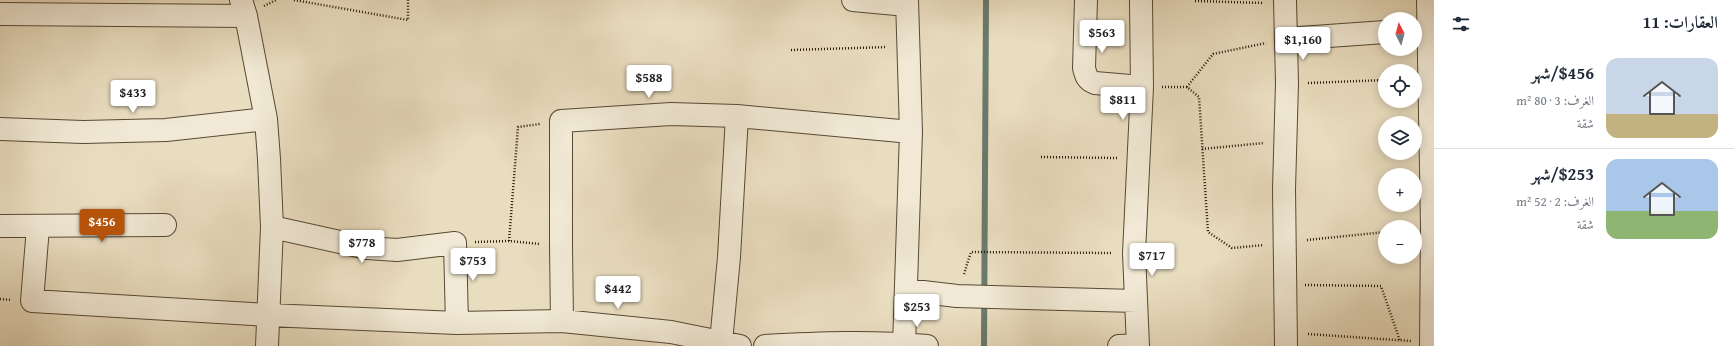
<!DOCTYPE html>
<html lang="ar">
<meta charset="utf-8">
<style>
body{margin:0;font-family:"Gentium Book Plus",Amiri,serif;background:#f6f6f7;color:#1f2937;direction:rtl;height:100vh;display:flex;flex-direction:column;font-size:15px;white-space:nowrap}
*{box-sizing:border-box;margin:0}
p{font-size:13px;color:#747a83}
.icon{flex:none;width:22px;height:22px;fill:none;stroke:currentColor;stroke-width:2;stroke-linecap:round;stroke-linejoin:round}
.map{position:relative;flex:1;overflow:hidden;direction:ltr}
.drawer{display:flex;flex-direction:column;background:#fff;width:300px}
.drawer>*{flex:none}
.needle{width:26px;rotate:354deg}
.fabs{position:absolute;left:1378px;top:12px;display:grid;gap:8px}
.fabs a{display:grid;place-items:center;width:44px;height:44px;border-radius:50%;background:#fff;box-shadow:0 2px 10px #0003;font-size:20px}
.price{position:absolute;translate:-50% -34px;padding:0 9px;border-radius:4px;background:#fff;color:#222;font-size:13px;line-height:26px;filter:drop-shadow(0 1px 2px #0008)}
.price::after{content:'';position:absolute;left:50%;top:24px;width:12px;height:9px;margin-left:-6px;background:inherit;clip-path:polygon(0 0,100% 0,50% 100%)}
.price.active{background:#b45309;color:#fff}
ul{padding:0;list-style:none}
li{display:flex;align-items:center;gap:12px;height:100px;padding:0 16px}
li+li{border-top:1px solid #e0e1e3}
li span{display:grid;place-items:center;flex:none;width:112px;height:80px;border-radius:12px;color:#555}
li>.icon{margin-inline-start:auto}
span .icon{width:48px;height:48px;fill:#fffc;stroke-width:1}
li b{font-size:17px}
h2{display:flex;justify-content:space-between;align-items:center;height:48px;padding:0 16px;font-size:17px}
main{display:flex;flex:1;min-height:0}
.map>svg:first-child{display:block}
</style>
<main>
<section class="drawer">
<h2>العقارات: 11<svg class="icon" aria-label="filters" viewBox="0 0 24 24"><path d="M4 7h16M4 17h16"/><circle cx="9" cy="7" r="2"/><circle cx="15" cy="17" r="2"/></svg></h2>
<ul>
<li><span style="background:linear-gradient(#c9d6e8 70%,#c2b280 0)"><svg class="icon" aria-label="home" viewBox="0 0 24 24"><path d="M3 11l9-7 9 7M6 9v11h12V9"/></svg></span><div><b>$456/شهر</b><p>الغرف: 3 · 80 m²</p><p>شقة</p></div></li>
<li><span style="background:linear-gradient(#a9c7e8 65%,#8fb573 0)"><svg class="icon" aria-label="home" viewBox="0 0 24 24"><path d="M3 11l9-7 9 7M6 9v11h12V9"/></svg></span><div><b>$253/شهر</b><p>الغرف: 2 · 52 m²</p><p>شقة</p></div></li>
</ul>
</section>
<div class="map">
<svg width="1434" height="346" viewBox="0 0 1434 346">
<rect width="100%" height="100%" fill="#e9ddbf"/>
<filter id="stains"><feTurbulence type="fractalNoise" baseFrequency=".005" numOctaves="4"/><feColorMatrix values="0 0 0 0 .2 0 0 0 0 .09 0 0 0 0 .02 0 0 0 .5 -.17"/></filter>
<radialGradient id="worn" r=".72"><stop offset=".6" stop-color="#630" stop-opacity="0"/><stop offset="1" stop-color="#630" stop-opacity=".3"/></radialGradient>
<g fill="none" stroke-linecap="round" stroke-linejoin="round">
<path stroke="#6a7a6c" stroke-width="6" d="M984 346 986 0"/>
<defs>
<path id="street" d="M241 0 246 16 266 119 269 159 272 227 267 346
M853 0 907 5
M1086 0 1084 68C1086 76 1087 80 1095 83L1142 87
M1285 0 1287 83 1284 189 1286 346
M1428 0 1432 228 1431 346
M0 14 246 16
M1286 39 1385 32
M0 129 83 132 166 130 266 119
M0 226 165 225
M38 227 32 301 268 315 457 323 562 321 671 332 740 346
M272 227 367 248 397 250 455 243 457 323
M906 290 957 296 1136 301
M562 321 561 246V121L671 114 737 116 911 132
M721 342 729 257 737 116
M765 346C819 343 873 341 927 346
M904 346 911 132 907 0
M1119 346 1138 345
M1138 346 1134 253 1142 87 1141 0"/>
</defs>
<use href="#street" stroke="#574935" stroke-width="24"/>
<path stroke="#261807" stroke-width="2.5" stroke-dasharray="1 2" stroke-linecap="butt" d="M294 0 408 20V0
M1195 1 1264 3
M264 6 276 0
M791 50 887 47
M1308 83 1385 80
M1162 87H1187L1199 97 1208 232 1232 248 1264 245
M1187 87 1213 54 1266 43
M1202 149 1264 143
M1041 157 1117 158
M1307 240 1385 232
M509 241 518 127 540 124
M475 242 509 241 540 244
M964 274 971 252 1112 253
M1305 285 1381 286 1400 341
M0 299 12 300
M1308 334 1411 341"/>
<use href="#street" stroke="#f1e9d5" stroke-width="22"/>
</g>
<rect width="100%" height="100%" filter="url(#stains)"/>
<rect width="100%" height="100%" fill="url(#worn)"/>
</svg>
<div class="fabs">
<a><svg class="needle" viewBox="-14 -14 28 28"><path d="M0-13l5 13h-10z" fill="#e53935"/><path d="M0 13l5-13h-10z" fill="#747a83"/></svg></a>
<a><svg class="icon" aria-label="locate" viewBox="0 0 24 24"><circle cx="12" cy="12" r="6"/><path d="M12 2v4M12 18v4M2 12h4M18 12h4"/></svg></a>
<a><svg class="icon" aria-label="layers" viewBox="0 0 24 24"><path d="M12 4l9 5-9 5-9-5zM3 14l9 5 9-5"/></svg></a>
<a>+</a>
<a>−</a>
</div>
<b class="price" style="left:1102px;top:54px">$563</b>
<b class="price" style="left:1303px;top:61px">$1,160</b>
<b class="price" style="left:649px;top:99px">$588</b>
<b class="price" style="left:133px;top:114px">$433</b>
<b class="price" style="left:1123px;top:121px">$811</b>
<b class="price active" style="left:102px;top:243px">$456</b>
<b class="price" style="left:362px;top:264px">$778</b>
<b class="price" style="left:1152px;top:277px">$717</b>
<b class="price" style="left:473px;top:282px">$753</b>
<b class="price" style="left:618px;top:310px">$442</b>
<b class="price" style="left:917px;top:328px">$253</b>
</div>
</main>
